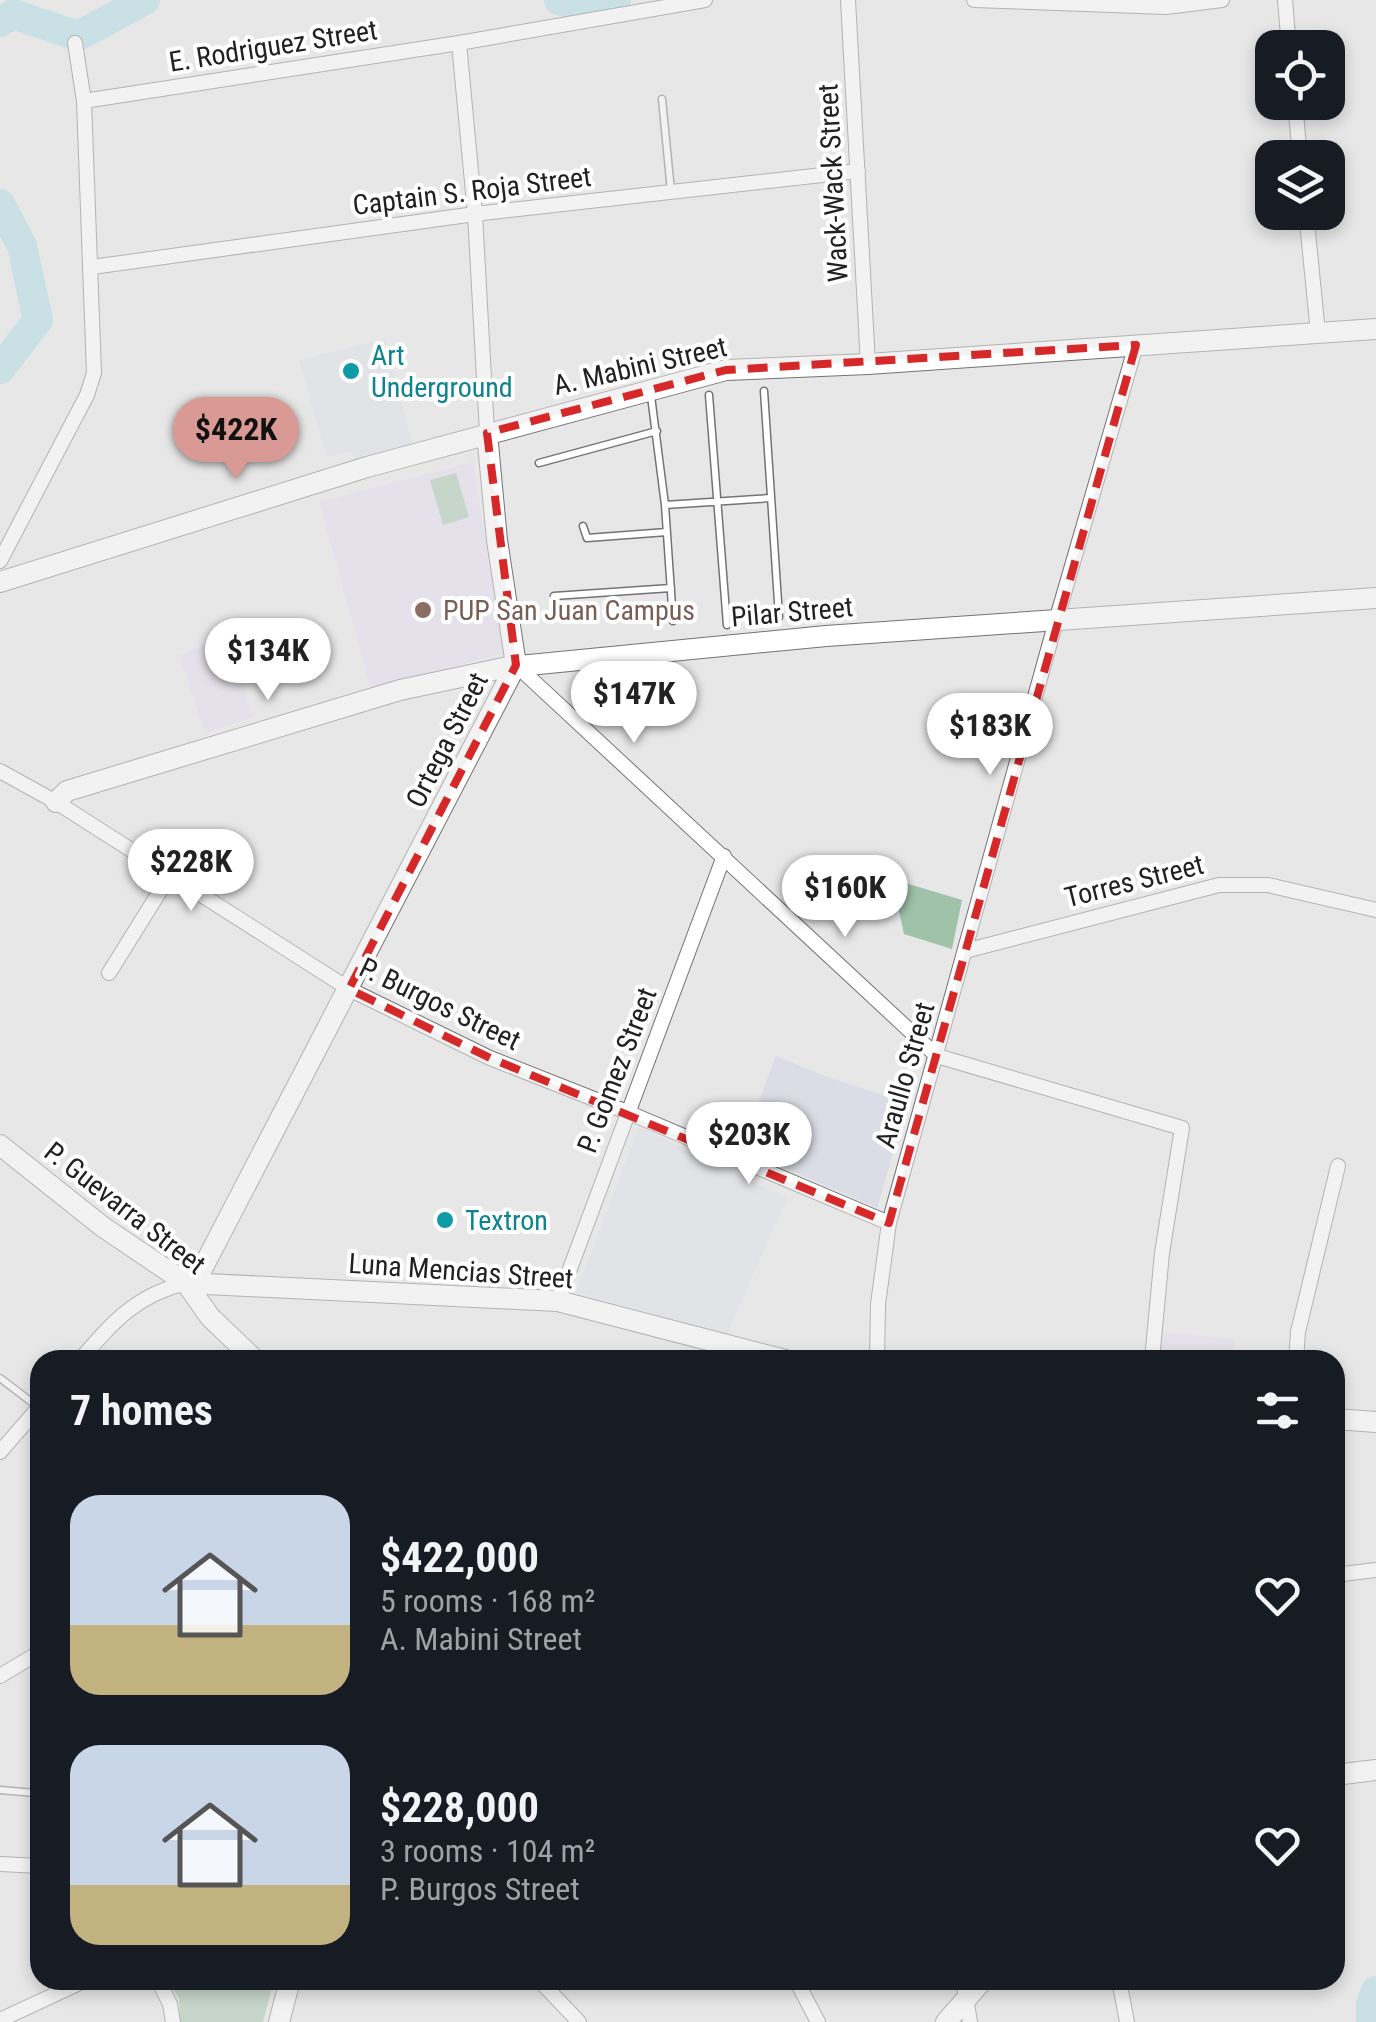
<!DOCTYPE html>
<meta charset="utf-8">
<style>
body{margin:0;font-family:"Roboto Condensed",sans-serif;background:#20242c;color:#f1f3f6;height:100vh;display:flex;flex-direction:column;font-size:38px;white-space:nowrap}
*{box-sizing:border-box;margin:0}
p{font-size:32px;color:#9ea1a6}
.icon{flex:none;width:55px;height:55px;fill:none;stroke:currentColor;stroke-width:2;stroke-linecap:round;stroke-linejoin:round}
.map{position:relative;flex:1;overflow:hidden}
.details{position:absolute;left:30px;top:1350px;width:1315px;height:640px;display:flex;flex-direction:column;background:#171b24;border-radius:30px;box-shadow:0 5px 15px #0003}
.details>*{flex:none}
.buttons{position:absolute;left:1255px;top:30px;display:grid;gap:20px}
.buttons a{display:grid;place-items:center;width:90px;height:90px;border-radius:20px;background:#171b24;box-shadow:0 5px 15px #0003;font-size:50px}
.price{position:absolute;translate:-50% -85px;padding:0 22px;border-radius:35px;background:#fff;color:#222;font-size:32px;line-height:65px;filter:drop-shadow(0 2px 5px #0008)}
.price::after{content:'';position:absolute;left:50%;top:60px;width:30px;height:22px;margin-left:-15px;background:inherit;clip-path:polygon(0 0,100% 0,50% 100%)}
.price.current{background:#d99a95;color:#111}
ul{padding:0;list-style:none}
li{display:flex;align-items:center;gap:30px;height:250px;padding:0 40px}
li span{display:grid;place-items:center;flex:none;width:280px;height:200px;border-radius:30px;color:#555}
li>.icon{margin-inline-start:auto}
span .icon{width:120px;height:120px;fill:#fffc;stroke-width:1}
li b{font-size:42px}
h2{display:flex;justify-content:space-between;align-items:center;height:120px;padding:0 40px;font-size:42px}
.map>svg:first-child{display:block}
</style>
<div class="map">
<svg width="1376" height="2022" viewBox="0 0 1376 2022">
<rect width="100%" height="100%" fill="#e7e7e8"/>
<path fill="#dadde5" d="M384 339 413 447 356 466 351 451 327 457 299 360Z
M776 1056 822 1075 907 1103 877 1208 741 1149Z
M639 1127 787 1198 727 1334 576 1292Z"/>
<path fill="#e3d9ee" d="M473 462 504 653 371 688 319 502Z
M228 638 253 717 205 733 179 654Z
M1161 1332 1235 1339 1233 1360H1158Z"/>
<path fill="#9fc2a8" d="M456 473 469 517 443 525 430 480Z
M892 879 962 900 952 949 904 934Z
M167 1980H274L263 2022H180L179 1998Z"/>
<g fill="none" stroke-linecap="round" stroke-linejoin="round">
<path stroke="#a5d9e0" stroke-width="30" d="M559 0 586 8 616 0
M0 22 13 14 78 36 145 0
M0 204 22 246 38 320 0 369
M1371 2022V2004L1376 1991"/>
<defs>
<path id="lane" d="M662 99 671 191
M764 391 779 617
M709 395 727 625
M651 396 665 505 673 621
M539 463 657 431
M665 505 770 498
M583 526 587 538 667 532
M554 596 671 588
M0 1378 38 1407
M0 1790 35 1793"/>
<path id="street" d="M848 0 868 364
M974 0 1166 7 1222 0
M1285 0 1289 48
M459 43 475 214 487 433
M84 101 459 43 705 0
M1295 102 1300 158
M1306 212 1318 333
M92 267 475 214 858 171
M0 561 87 395 94 373 84 101 75 43
M516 665 937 1056 1182 1128 1162 1253 1152 1360
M0 771 56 802 349 989 490 1058 627 1112 889 1223
M965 951 1219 885H1268L1376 910
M109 973 170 875
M558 1301 724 856
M80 1360C113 1322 136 1295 186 1283
M877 1360 878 1304 889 1223 1056 621 1136 345
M1296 1360 1298 1332 1338 1166
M0 1452 40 1406
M1335 1575 1376 1570
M0 1676 40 1652
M0 1864 40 1866
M158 1980 170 2004 173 2022
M539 1980 579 2022
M796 1980 818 2022
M963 1980 970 2022
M1119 1980 1127 2022
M0 2020 86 1980"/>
<path id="secondary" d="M0 582 367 467 726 370 868 364 1376 329
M56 802 67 791 400 690 508 667 826 636 1376 598
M0 1145 103 1227 186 1283 210 1317 255 1360
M186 1283 200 1273 516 665 497 540 487 433
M186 1283 558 1301 785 1360
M1335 1419 1376 1422
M1335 1775 1376 1770
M279 2022 290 1980
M946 2022 983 1980"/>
</defs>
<use href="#lane" stroke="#737374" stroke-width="9"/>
<use href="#street" stroke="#737374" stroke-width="16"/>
<use href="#secondary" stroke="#737374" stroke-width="22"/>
<use href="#lane" stroke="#fff" stroke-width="6"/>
<use href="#street" stroke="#fff" stroke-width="14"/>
<use href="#secondary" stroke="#fff" stroke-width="20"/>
</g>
<path d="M0 0H1376V2022H0ZM1136 345 889 1223 490 1058 349 989 516 665 487 433 726 370Z" fill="#e7e7e8" fill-opacity=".55" fill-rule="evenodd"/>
<path fill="none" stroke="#d62828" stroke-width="8" stroke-dasharray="20 12" stroke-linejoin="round" d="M1136 345 889 1223 490 1058 349 989 516 665 487 433 726 370Z"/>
<g fill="#0f9aa8" stroke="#fff" stroke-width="4">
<circle cx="351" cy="371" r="10"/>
<circle cx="445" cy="1220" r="10"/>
</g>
<circle fill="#8d6e63" stroke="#fff" stroke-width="4" cx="423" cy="610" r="10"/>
<g text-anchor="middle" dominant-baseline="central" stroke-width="8" stroke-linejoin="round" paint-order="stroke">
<g font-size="28" fill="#212122" stroke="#fff">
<text transform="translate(273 46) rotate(-9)">E. Rodriguez Street</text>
<text transform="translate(833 183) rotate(-93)">Wack-Wack Street</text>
<text transform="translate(472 191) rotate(-7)">Captain S. Roja Street</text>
<text transform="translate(640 366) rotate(-13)">A. Mabini Street</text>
<text transform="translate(792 612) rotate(-5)">Pilar Street</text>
<text transform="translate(447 740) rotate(-63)">Ortega Street</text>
<text transform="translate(1134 881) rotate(-14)">Torres Street</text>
<text transform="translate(440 1004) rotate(26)">P. Burgos Street</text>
<text transform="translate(617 1070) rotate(-69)">P. Gomez Street</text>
<text transform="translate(905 1075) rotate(-74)">Araullo Street</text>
<text transform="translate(125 1208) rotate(38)">P. Guevarra Street</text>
<text transform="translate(461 1271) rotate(4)">Luna Mencias Street</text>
</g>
<g font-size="28" fill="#0d838f" stroke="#fff" text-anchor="start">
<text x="371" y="355">Art<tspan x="371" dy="32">Underground</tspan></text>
<text x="465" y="1220">Textron</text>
</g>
<g font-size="28" fill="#785e54" stroke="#fff" text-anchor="start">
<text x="443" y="610">PUP San Juan Campus</text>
</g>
</g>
</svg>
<div class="buttons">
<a><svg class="icon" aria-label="locate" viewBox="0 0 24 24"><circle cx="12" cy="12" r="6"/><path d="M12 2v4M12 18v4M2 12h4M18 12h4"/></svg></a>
<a><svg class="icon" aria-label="layers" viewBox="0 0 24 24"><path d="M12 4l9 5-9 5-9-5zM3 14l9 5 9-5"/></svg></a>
</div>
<b class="price current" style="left:236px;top:482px">$422K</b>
<b class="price" style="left:268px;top:703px">$134K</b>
<b class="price" style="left:634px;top:746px">$147K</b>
<b class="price" style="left:990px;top:778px">$183K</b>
<b class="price" style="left:191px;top:914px">$228K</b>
<b class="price" style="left:845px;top:940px">$160K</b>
<b class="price" style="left:749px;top:1187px">$203K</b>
<section class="details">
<h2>7 homes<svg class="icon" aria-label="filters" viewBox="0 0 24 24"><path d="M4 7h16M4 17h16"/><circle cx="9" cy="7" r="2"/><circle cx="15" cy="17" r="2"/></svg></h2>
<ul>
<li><span style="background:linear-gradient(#c9d6e8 65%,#c2b280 0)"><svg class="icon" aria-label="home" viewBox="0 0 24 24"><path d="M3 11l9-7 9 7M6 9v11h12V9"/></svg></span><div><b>$422,000</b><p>5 rooms · 168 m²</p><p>A. Mabini Street</p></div><svg class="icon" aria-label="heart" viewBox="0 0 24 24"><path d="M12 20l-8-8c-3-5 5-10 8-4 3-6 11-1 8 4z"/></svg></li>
<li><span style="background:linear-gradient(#c9d6e8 70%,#c2b280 0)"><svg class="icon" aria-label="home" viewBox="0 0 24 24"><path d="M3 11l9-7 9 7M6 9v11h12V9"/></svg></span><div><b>$228,000</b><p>3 rooms · 104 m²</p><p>P. Burgos Street</p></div><svg class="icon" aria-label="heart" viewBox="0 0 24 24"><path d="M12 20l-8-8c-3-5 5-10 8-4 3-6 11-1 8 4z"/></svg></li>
</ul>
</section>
</div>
